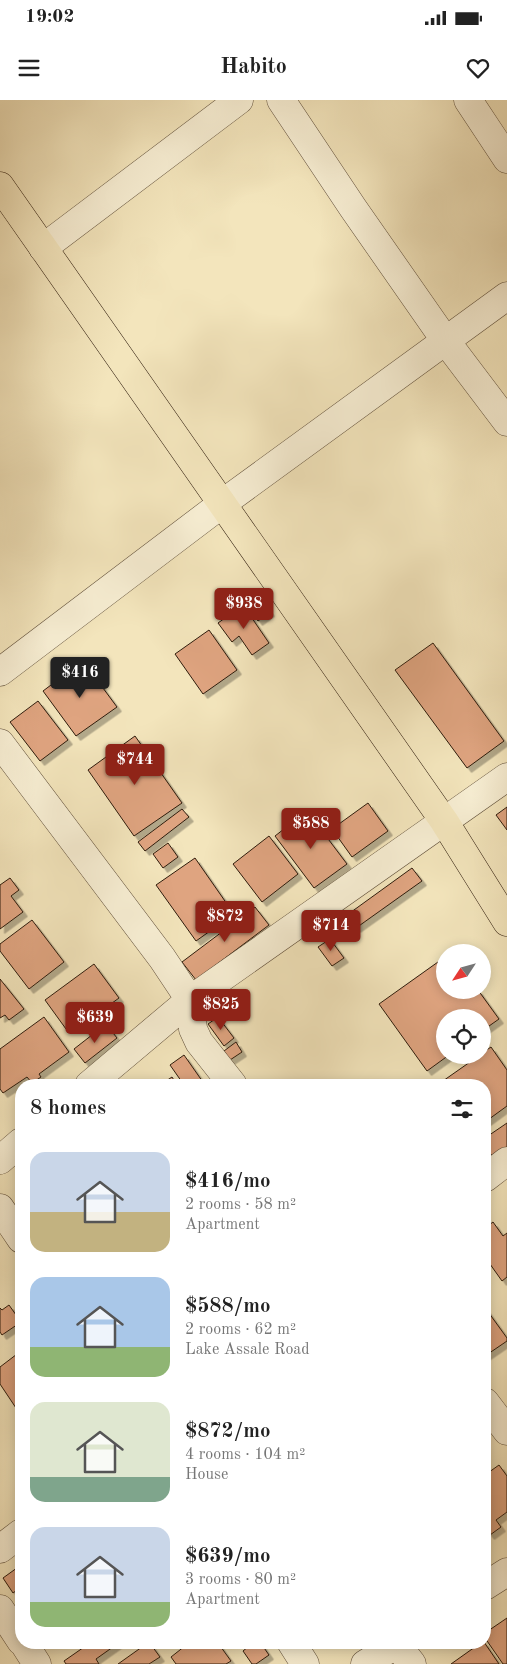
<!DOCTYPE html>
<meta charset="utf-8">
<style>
body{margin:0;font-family:"Old Standard TT",serif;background:#f6f6f6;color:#222;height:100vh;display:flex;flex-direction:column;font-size:19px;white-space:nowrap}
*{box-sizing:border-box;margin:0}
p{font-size:16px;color:#767676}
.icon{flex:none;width:28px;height:28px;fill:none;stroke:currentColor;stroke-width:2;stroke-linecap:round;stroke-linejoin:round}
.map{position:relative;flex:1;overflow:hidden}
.panel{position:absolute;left:15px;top:979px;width:476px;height:570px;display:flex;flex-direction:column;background:#fff;border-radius:20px;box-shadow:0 2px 12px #0003}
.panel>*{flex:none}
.needle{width:32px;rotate:234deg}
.tools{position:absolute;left:436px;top:844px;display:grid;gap:10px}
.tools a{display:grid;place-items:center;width:55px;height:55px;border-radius:50%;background:#fff;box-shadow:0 2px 12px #0003;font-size:25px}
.price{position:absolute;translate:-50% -42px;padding:0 11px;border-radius:5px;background:#8f2418;color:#fff;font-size:16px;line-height:32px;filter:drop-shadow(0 1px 2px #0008)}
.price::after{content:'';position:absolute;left:50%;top:30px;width:15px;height:11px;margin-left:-8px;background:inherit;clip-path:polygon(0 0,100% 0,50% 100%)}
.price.selected{background:#222;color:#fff}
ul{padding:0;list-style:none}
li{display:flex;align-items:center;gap:15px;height:125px;padding:0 15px}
li span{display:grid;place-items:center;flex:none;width:140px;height:100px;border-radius:15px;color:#555}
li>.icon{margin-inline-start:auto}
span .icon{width:60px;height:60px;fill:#fffc;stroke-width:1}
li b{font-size:21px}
h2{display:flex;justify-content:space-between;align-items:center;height:60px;padding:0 15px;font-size:21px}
.status{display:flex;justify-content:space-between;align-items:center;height:35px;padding:0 25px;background:#fff;direction:ltr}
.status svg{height:14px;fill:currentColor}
header{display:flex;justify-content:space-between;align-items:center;height:65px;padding:0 15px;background:#fff;font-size:22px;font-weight:800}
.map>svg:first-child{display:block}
</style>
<div class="status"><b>19:02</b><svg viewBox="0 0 49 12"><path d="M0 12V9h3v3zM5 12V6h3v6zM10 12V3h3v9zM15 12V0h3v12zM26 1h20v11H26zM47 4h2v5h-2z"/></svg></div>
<header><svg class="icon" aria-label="menu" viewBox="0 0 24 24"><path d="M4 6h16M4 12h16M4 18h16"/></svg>Habito<svg class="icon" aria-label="heart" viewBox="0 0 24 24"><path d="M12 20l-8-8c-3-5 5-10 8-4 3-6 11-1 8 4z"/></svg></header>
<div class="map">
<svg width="507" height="1564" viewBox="0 0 507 1564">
<defs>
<filter id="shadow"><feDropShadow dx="4.5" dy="4.5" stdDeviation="0" flood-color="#0004"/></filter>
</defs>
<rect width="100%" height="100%" fill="#f3e5bc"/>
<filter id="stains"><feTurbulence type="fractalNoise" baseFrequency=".004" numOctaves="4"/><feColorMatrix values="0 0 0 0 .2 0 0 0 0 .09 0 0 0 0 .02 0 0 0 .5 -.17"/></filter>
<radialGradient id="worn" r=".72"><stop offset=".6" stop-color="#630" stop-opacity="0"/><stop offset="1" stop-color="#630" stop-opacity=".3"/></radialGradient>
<path fill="#dfa480" stroke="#2e1c0d" filter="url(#shadow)" d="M256 493 270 512 258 521 244 502Z
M243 505 269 543 252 555 239 536 232 542 218 523Z
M209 530 237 570 203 594 175 554Z
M433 543 504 641 467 668 395 570Z
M83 561 117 607 76 636 43 591Z
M38 601 68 640 40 661 10 622Z
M135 636 182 703 134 736 88 670Z
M368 703 388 731 352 757 332 729Z
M507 707V730L496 715Z
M182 709 189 717 145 751 138 742Z
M307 711 347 764 314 788 275 736Z
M269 736 298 774 262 802 233 764Z
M168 743 178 757 163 768 153 754Z
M195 758 234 814 196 841 156 785Z
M412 768 422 781 356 828 347 815Z
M10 778 19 790 11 796 23 812 0 829V785Z
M255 807 269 825 196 880 182 862Z
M32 820 64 862 29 889 0 851V844Z
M330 839 344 858 332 866 318 847Z
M445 857V890H478L499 919 482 931V918H445V955H449L427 971 379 904Z
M94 864 119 898 97 914 100 919 88 928 81 918 66 929 45 900Z
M0 879 24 909 9 920 5 915 0 918Z
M44 917 69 952 39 974 41 977 32 983 27 977 3 993 0 989V949Z
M218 917 234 938 224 946 208 924Z
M106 924 117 938 85 963 74 949Z
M236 942 242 952 230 960 224 951Z
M491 947 507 970V1006L485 1022V985H441L440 983 480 955H482V953Z
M184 955 205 985H184L170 965Z
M172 977 177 985H160Z
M507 1023V1047L493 1057 485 1046V1038Z
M493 1122 503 1136 507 1133V1177L502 1181 485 1157V1128Z
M9 1205 21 1222 2 1235 0 1232V1208L2 1210Z
M486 1209 507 1238V1241L485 1256V1210Z
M21 1251V1304L16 1308 0 1284V1267Z
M499 1365 507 1376V1412L496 1420 501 1427 490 1435 485 1429V1375Z
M21 1465V1487L13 1493 3 1478Z
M507 1518V1564H503L485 1538V1533Z
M85 1542H120L96 1559 99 1564H66L64 1561 87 1545Z
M149 1542 160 1557 149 1564H118Z
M190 1542H219L218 1543 231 1561 226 1564H176L171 1557Z
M254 1542H260L269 1555 256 1564H252L243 1551Z
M482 1542H484L499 1564H451Z"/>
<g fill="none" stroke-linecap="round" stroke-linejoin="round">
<defs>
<path id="minor" d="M281 0 353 108 445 240 507 322
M468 0 507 59
M43 148 239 0
M0 572 223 403 507 196
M0 643 162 858 190 900 193 929 199 942 233 985
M89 985 190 900 507 677
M0 1060 21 1042
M485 1078 507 1061
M0 1108 21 1139
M485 1302 507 1331
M0 1449 21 1433
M485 1486 507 1472
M0 1509 21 1541
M23 1542 37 1564
M291 1542 305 1564
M397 1545 412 1564
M365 1564 400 1542"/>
<path id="major" d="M0 86 444 721 507 822"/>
</defs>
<use href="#minor" stroke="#5f4e39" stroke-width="29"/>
<use href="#major" stroke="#2e1c0d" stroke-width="29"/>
<use href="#minor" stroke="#f7eed3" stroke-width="28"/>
<use href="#major" stroke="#f3e5bc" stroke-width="28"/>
</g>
<rect width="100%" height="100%" filter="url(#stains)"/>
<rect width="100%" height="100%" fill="url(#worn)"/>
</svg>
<div class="tools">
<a><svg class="needle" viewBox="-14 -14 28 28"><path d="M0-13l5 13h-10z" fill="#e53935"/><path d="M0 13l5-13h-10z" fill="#767676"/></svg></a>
<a><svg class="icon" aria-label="locate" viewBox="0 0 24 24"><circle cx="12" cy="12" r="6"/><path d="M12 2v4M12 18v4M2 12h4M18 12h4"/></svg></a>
</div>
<b class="price" style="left:244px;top:530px">$938</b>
<b class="price selected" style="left:80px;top:599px">$416</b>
<b class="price" style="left:135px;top:686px">$744</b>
<b class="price" style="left:311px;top:750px">$588</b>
<b class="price" style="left:225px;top:843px">$872</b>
<b class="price" style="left:331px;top:852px">$714</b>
<b class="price" style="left:221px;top:931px">$825</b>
<b class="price" style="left:95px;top:944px">$639</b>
<section class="panel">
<h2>8 homes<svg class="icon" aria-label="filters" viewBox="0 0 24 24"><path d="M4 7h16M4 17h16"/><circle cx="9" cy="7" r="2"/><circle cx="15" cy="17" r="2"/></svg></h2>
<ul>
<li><span style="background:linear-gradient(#c9d6e8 60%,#c2b280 0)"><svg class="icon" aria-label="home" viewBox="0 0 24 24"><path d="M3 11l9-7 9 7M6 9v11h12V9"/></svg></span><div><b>$416/mo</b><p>2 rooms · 58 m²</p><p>Apartment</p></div></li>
<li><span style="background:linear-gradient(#a9c7e8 70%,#8fb573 0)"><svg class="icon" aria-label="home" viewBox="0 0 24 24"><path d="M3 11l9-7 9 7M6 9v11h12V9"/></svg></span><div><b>$588/mo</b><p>2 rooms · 62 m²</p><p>Lake Assale Road</p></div></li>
<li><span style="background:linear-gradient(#dfe7d0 75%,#7fa58c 0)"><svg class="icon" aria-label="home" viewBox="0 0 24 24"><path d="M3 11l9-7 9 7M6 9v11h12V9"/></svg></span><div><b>$872/mo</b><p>4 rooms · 104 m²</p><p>House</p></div></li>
<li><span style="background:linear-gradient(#c9d6e8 75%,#8fb573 0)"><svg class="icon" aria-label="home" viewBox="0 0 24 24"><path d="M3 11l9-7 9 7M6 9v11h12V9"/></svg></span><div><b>$639/mo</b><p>3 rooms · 80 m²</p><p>Apartment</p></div></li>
</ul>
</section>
</div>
